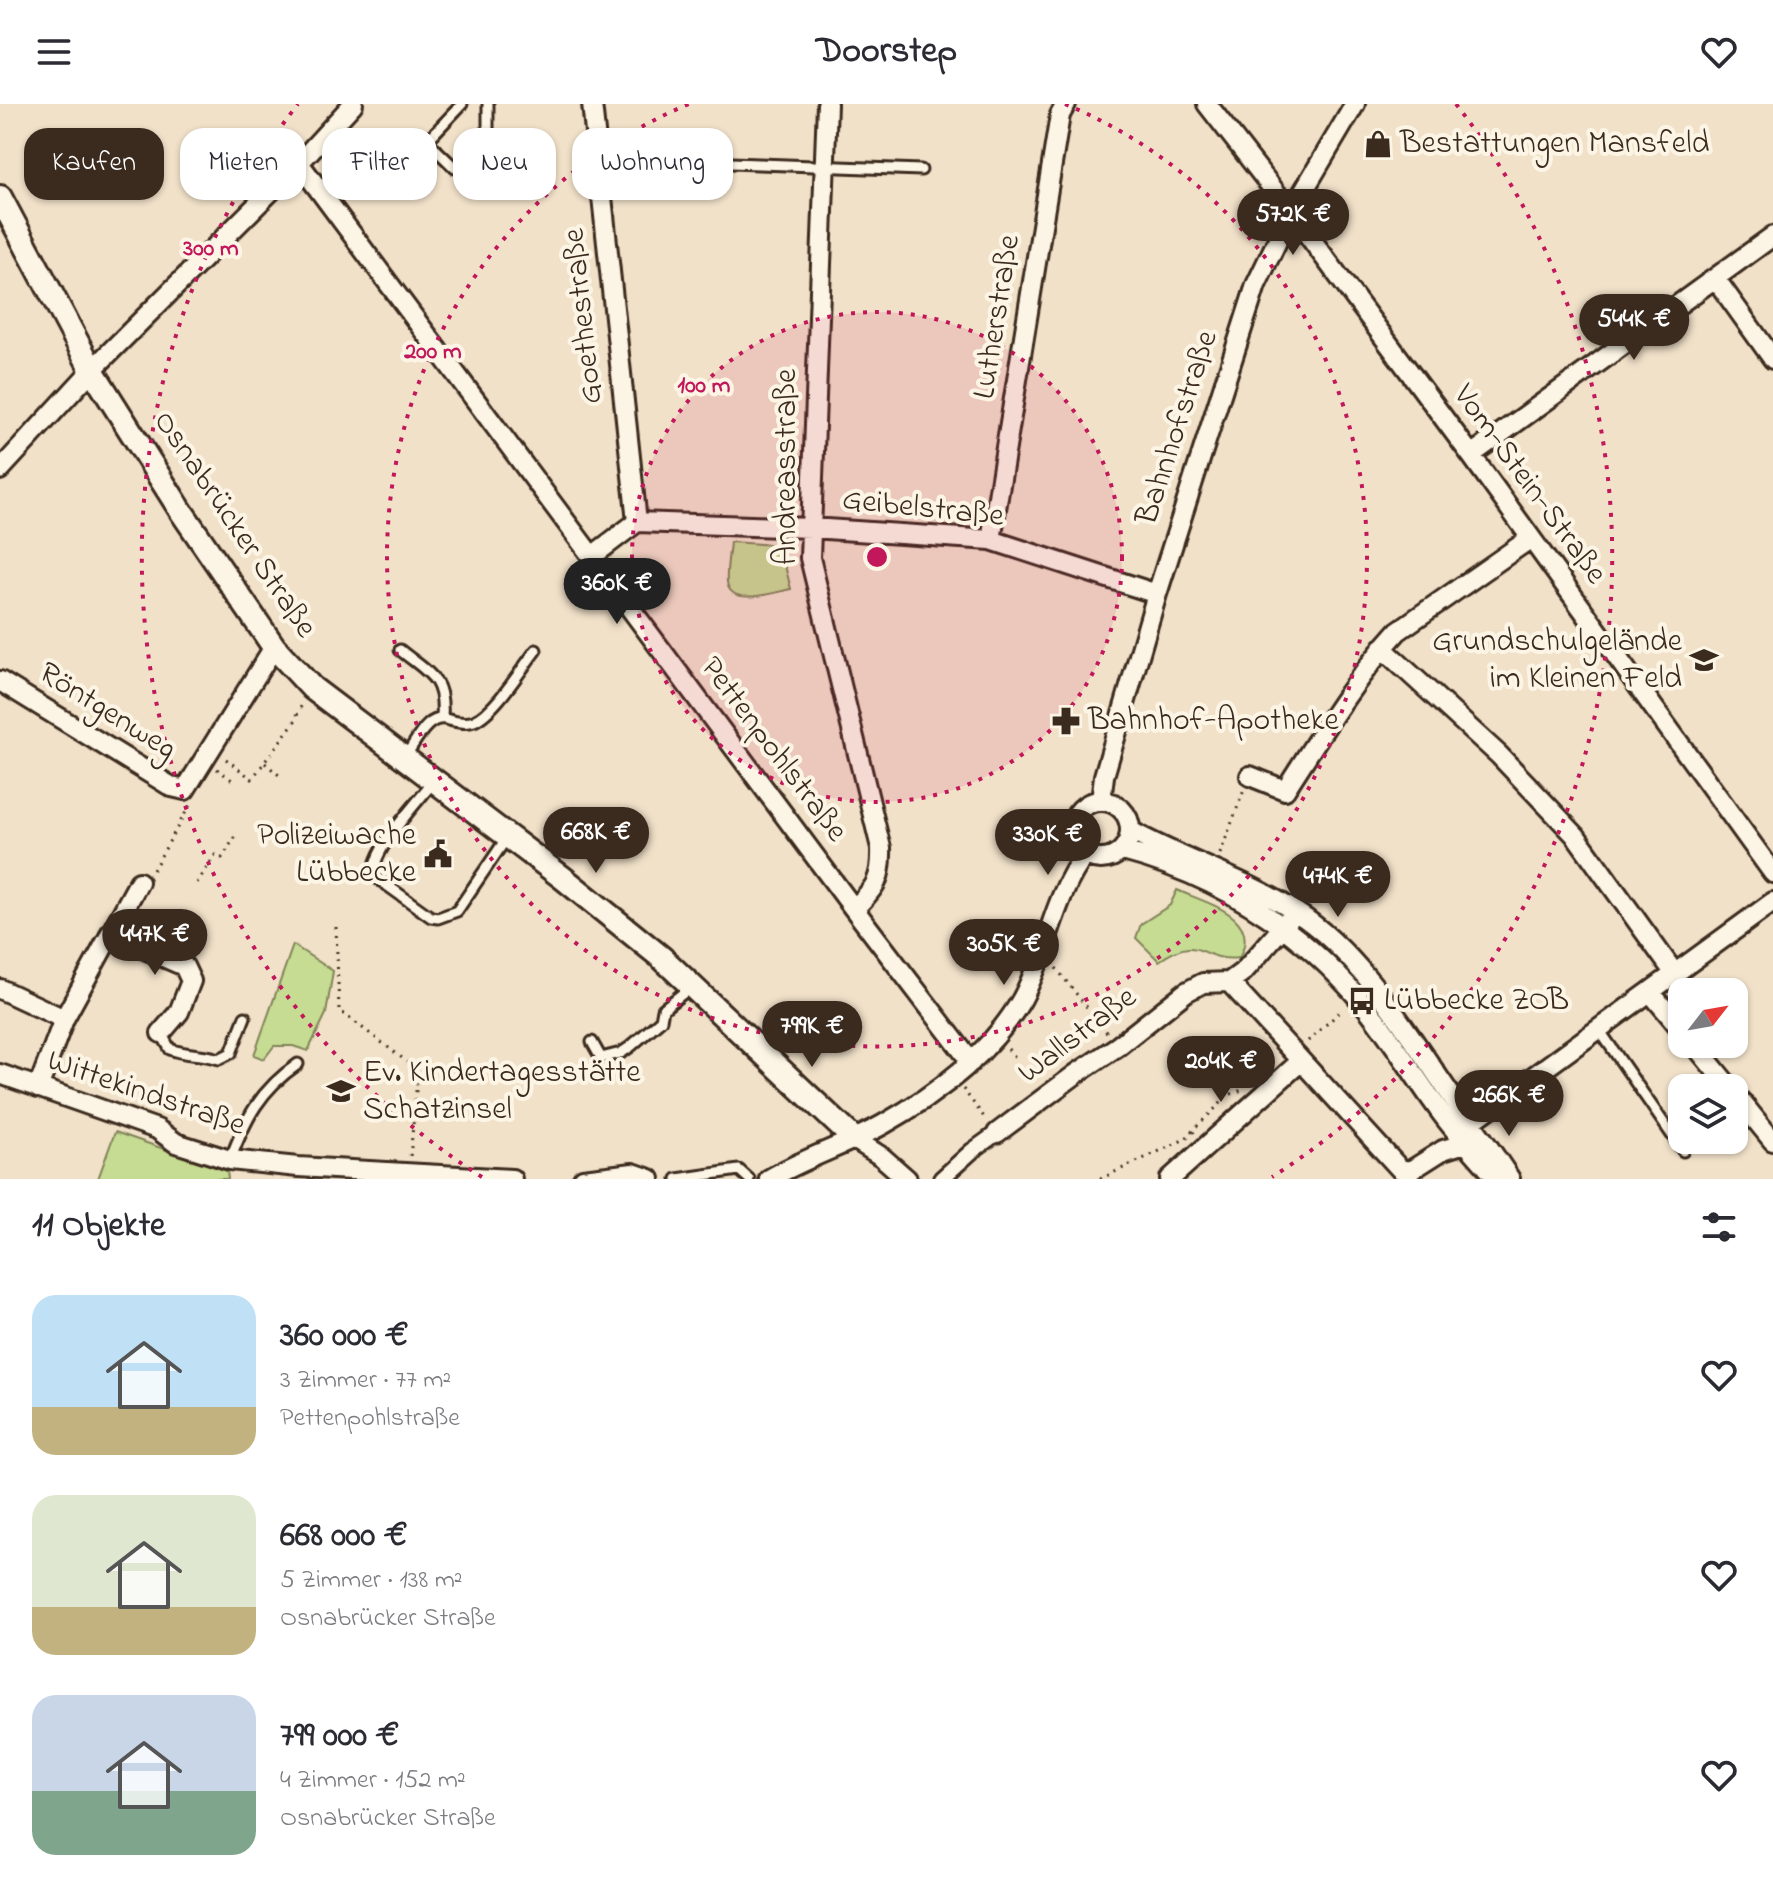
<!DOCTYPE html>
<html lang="de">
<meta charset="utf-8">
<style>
body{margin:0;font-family:"Indie Flower",sans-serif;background:#f2f2f3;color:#2b2b33;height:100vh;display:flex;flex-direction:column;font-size:30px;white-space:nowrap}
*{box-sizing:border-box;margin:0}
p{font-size:26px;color:#7c7c81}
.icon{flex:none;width:44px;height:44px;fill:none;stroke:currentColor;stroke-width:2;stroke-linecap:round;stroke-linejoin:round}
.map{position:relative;height:1075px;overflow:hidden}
.drawer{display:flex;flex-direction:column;background:#fff;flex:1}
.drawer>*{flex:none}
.banner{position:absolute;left:24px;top:24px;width:800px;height:72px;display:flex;gap:16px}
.needle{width:52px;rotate:59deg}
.fabs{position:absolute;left:1668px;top:874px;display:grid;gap:16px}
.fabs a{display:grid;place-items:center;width:80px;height:80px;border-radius:16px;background:#fff;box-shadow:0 2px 6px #0004;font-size:40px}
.price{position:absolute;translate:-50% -68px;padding:0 18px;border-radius:28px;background:#3b2a1e;color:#fff;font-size:26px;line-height:52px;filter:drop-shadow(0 2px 4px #0008)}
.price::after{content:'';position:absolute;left:50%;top:48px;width:24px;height:18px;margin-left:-12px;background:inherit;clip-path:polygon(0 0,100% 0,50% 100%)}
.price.on{background:#222;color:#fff}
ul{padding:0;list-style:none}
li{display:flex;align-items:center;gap:24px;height:200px;padding:0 32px}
li span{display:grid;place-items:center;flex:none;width:224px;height:160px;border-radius:24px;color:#555}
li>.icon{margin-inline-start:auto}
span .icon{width:96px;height:96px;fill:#fffc;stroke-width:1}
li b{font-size:34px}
h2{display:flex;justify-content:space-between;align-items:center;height:96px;padding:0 32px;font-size:34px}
.chip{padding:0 28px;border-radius:24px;background:#fff;box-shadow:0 2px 6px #0004;font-size:28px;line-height:72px}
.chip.on{background:#3b2a1e;color:#fff}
header{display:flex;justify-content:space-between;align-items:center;height:104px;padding:0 32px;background:#fff;font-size:36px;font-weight:800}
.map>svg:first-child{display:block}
</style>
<header><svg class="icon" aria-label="menu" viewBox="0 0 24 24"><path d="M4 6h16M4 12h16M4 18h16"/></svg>Doorstep<svg class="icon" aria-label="heart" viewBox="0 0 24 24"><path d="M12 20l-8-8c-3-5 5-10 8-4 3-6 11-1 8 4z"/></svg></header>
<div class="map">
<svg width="1773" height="1075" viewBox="0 0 1773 1075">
<rect width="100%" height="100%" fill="#f1e1c9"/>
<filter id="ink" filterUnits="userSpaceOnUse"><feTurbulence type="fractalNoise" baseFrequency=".0125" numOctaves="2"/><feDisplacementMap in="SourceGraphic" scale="16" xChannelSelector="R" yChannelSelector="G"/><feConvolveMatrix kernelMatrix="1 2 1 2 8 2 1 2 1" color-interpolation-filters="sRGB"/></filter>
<g filter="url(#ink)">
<path fill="#c6dc92" stroke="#808358" stroke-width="2" d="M730 438 776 441 782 450 791 485C775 488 730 504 727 478 726 465 729 451 730 438Z
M1177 786C1206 799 1263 812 1239 854 1199 859 1203 827 1159 857L1136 834 1141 820 1170 801Z
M293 841 333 867 326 910 308 947 293 942H274L264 955 254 951Z
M115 1028 227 1067 228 1075H98Z"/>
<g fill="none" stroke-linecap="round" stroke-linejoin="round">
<defs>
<path id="service" d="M462 0 427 37 455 64 488 30V0
M731 59 921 66
M400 546C428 569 445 573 442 613
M405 653C416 638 428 608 449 616 456 618 466 620 474 617 495 608 522 564 536 546
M434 677C418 698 370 747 374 772L431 813 438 814 457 807 508 732
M1600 927 1683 1047
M161 929 170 945C187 952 201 949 219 955L231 949 245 913
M592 938 601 954 621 949 630 943 661 916 663 905 691 883
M230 1056C246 1014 260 986 298 960
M677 1075 739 1066 749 1075"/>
<path id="pedestrian" d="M941 1075 972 1047 997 1029"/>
<path id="minor" d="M592 0 637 418
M827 0 810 454 881 744C882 775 876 783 854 805
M1207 0 1291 108 1471 351 1773 769
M299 59 854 805 971 958
M1715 174 1773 255
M1471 351 1773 132
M0 366 92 266 299 59 353 0
M991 436 1060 11 1066 0
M591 453 637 418 811 424 991 436 1157 490
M1382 544 1499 651 1576 732 1675 870
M0 577 172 683 185 686 274 543
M1250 672 1285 686C1320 632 1354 575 1398 527L1531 434
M1072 726a29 29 0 1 1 58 0a29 29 0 1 1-58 0Z
M1101 697 1104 672 1157 490 1256 181 1291 108 1355 0
M1131 727C1185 757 1244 774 1296 808 1364 852 1411 935 1457 1000 1475 1025 1494 1049 1510 1075
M1123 747C1218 772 1297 822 1361 897 1391 932 1414 973 1442 1010 1459 1033 1479 1053 1497 1075
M110 830 184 862 191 877 179 908 161 929
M1229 878 1400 1065
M0 885 64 915
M1651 889 1682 926
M1694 940 1730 984
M0 970 157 1025 176 1039 230 1056 298 1063 512 1075
M38 984 64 915 139 778
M1734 989 1773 1037
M1471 1018 1773 798
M997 1029 1076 970 1118 942 1186 888 1203 879 1229 878 1244 867 1289 816
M854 1035 882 1053 907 1075
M1400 1065 1410 1067 1443 1046 1465 1039
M583 1075 633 1069 650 1075
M769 1075C806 1053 847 1041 884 1020 937 990 991 949 1022 895 1047 849 1054 791 1085 751
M1170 1075 1301 957"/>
<path id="tertiary" d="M0 93 92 266 181 407 274 543 312 584 563 774 662 854 854 1035"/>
</defs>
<use href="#service" stroke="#3b2a1e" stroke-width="15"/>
<use href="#pedestrian" stroke="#3b2a1e" stroke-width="20"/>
<use href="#minor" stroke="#3b2a1e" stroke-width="24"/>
<use href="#tertiary" stroke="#3b2a1e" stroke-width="28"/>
<path stroke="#3b2a1e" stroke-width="3" stroke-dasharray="2 6" stroke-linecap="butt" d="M226 655 252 675 298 613 297 609 302 601
M265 659 280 672
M217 665 232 676
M1220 750 1244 686
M153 766 190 701
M197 779 215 751 222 754 238 728
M336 823 339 906 410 960 417 976 410 1054
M1056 864 1108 930
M1308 937 1343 905
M1008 945 1016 954
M963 985 987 1017
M1231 990 1242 986
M1191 1028 1224 996
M1100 1075 1183 1036 1195 1027"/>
<use href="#service" stroke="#fcf5e5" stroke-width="9"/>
<use href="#pedestrian" stroke="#fcf5e5" stroke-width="14"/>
<use href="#minor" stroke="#fcf5e5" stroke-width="18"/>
<use href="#tertiary" stroke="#fcf5e5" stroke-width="22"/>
</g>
</g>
<circle cx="877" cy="453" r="245" fill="#c2185b" fill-opacity=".12"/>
<g fill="none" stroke="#c2185b" stroke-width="4" stroke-dasharray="4 8">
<circle cx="877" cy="453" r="245"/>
<path d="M1065 0A490 490 0 1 1 689 0"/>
<path d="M482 1073A735 735 0 0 1 298 0M1456 0A735 735 0 0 1 1272 1073"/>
</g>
<defs>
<symbol id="shop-bare" viewBox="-9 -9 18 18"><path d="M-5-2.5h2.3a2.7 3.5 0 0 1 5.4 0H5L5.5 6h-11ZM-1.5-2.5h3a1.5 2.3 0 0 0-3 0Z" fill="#3b2a1e" stroke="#fcf5e5" stroke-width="2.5" paint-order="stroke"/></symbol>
<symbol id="school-bare" viewBox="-9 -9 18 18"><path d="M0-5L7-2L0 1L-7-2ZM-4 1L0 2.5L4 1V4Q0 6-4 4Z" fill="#3b2a1e" stroke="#fcf5e5" stroke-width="2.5" paint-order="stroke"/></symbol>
<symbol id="pharmacy-bare" viewBox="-9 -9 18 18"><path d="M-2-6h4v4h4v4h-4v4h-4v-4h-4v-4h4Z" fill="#3b2a1e" stroke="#fcf5e5" stroke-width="2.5" paint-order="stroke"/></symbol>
<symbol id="civic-bare" viewBox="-9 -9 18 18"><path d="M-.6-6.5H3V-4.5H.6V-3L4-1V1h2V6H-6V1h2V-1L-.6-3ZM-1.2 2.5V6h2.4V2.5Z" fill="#3b2a1e" stroke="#fcf5e5" stroke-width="2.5" paint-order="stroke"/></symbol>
<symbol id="bus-bare" viewBox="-9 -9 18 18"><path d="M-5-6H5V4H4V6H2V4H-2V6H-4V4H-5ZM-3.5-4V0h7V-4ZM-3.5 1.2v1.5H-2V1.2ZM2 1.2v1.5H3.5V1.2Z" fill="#3b2a1e" stroke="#fcf5e5" stroke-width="2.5" paint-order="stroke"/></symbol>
</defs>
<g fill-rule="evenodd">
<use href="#shop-bare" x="1358" y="20" width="40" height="40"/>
<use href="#school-bare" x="1684" y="536" width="40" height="40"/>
<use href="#pharmacy-bare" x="1046" y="597" width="40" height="40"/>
<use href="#civic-bare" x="418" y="730" width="40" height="40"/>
<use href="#bus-bare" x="1342" y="877" width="40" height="40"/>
<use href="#school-bare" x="321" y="967" width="40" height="40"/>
</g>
<g text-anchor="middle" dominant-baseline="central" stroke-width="8" stroke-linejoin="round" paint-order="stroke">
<g font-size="32" fill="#3b2a1e" stroke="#fcf5e5" text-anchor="start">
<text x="1400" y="40">Bestattungen Mansfeld</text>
<text x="1682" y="538" text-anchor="end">Grundschulgelände<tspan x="1682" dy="37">im Kleinen Feld</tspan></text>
<text x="1088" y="617">Bahnhof-Apotheke</text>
<text x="416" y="732" text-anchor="end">Polizeiwache<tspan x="416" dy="37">Lübbecke</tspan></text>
<text x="1384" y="897">Lübbecke ZOB</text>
<text x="363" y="969">Ev. Kindertagesstätte<tspan x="363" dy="37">Schatzinsel</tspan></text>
</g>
<g font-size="32" fill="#3b2a1e" stroke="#fcf5e5">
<text transform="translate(584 212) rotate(-96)">Goethestraße</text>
<text transform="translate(998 213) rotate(-81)">Lutherstraße</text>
<text transform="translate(1178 324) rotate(-72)">Bahnhofstraße</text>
<text transform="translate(787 363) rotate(-90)">Andreasstraße</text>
<text transform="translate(1529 381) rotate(54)">Vom-Stein-Straße</text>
<text transform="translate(923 405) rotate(6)">Geibelstraße</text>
<text transform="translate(234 421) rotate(56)">Osnabrücker Straße</text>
<text transform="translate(107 608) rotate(32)">Röntgenweg</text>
<text transform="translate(773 646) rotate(53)">Pettenpohlstraße</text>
<text transform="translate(1078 932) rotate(-37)">Wallstraße</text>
<text transform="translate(146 990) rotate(19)">Wittekindstraße</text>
</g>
</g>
<circle cx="877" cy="453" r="12" fill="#c2185b" stroke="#fcf5e5" stroke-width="4"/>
<g font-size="24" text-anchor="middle" font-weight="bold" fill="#c2185b" stroke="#fcf5e5" stroke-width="8" stroke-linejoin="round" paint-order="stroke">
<text x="211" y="151">300 m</text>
<text x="433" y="254">200 m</text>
<text x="704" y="288">100 m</text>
</g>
</svg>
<div class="fabs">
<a><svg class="needle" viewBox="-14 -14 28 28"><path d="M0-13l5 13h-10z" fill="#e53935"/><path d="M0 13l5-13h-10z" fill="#7c7c81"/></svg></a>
<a><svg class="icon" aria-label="layers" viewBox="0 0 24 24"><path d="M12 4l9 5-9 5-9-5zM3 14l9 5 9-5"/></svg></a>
</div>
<b class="price" style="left:1293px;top:153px">572K €</b>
<b class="price" style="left:1634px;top:258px">544K €</b>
<b class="price on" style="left:617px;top:522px">360K €</b>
<b class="price" style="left:596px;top:771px">668K €</b>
<b class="price" style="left:1048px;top:773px">330K €</b>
<b class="price" style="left:1338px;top:815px">474K €</b>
<b class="price" style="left:155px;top:873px">447K €</b>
<b class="price" style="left:1004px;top:883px">305K €</b>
<b class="price" style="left:812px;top:965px">799K €</b>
<b class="price" style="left:1221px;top:1000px">204K €</b>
<b class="price" style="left:1509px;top:1034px">266K €</b>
<div class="banner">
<a class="chip on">Kaufen</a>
<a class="chip">Mieten</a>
<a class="chip">Filter</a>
<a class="chip">Neu</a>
<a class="chip">Wohnung</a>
</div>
</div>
<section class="drawer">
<h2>11 Objekte<svg class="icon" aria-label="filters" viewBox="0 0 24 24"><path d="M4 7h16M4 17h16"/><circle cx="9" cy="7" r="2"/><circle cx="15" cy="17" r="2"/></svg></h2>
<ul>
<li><span style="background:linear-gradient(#bfe0f5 70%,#c2b280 0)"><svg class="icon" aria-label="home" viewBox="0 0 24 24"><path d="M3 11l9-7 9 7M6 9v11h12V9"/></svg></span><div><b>360 000 €</b><p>3 Zimmer · 77 m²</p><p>Pettenpohlstraße</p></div><svg class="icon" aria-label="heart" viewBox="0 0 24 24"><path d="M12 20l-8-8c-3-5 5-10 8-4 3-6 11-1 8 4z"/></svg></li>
<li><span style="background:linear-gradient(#dfe7d0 70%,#c2b280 0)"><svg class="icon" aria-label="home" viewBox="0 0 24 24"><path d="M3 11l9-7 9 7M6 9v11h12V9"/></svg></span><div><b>668 000 €</b><p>5 Zimmer · 138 m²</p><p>Osnabrücker Straße</p></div><svg class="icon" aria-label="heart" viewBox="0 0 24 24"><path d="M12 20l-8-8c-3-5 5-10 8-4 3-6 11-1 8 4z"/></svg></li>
<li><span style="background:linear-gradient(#c9d6e8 60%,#7fa58c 0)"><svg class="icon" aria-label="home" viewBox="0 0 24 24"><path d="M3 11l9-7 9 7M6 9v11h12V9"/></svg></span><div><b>799 000 €</b><p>4 Zimmer · 152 m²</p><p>Osnabrücker Straße</p></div><svg class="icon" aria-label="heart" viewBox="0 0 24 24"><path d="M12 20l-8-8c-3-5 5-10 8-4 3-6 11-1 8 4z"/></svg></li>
</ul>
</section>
